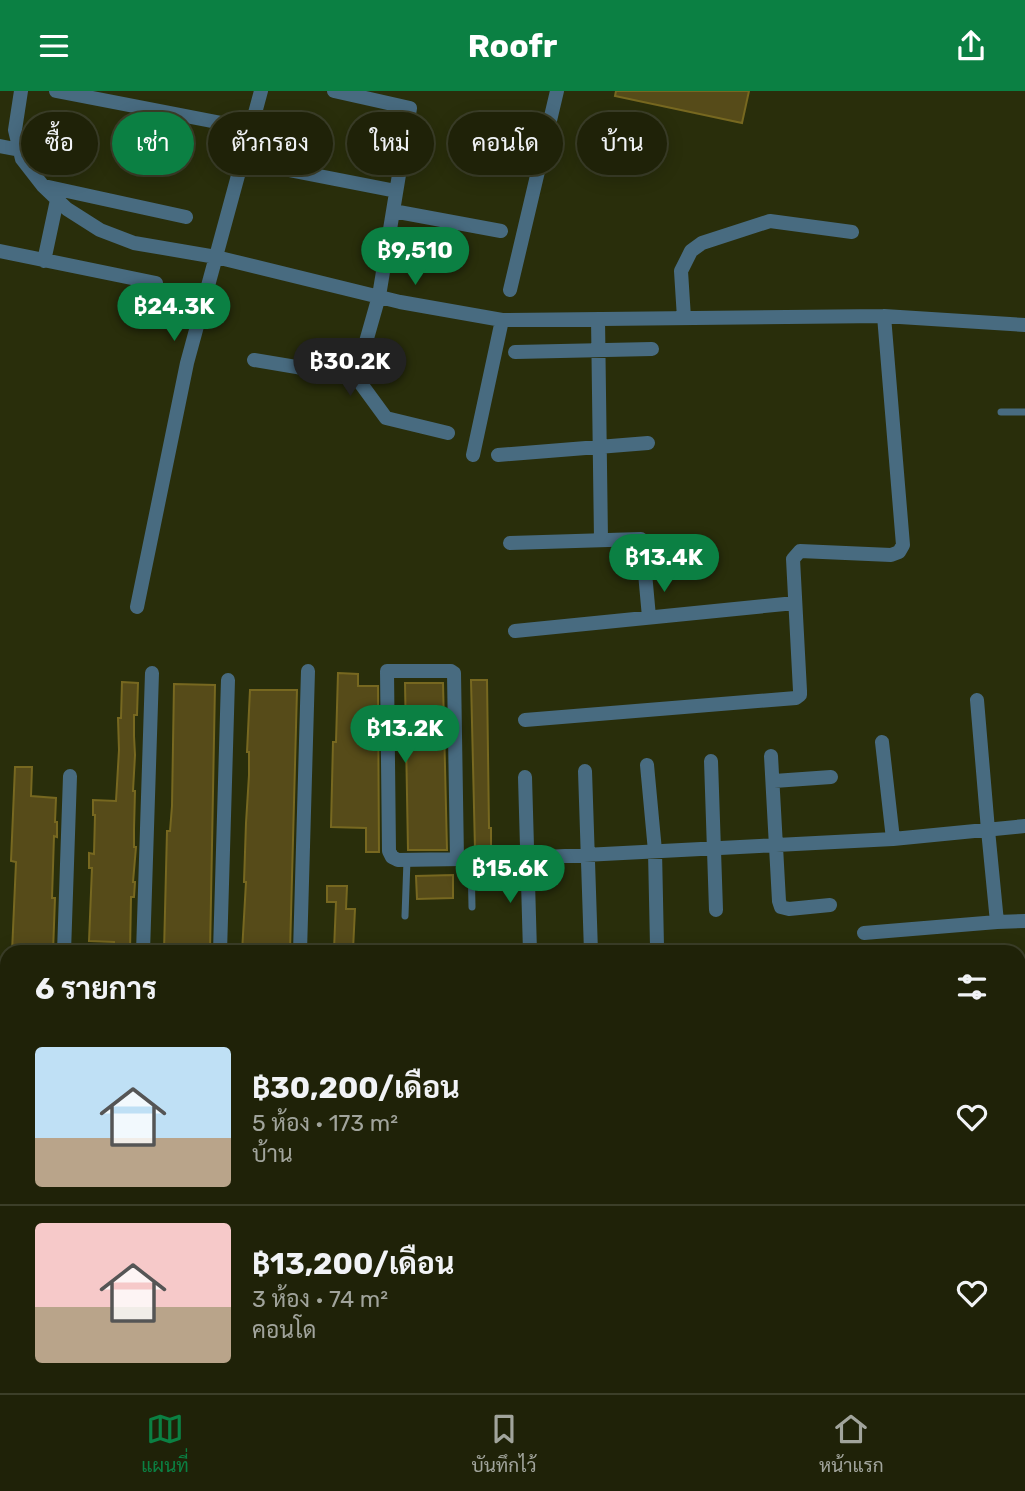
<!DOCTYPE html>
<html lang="th">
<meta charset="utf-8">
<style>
body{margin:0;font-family:Rubik,Sarabun,sans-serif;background:#2c2f16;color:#f1f3f6;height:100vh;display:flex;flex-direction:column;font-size:26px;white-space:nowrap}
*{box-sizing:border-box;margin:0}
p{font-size:23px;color:#a1a49c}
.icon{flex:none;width:38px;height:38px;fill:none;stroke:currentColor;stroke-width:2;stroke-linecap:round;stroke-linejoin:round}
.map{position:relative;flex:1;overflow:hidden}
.panel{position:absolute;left:0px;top:854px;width:1026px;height:448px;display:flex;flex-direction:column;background:#1f2208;border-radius:21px 21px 0 0;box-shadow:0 4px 18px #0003,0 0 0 2px #3c3f29}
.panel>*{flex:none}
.guide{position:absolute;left:21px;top:21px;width:984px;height:63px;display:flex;gap:14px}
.price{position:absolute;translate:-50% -60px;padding:0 16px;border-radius:24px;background:#0b8043;color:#fff;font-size:23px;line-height:46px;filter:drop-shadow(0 2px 4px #0008)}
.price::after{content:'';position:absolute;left:50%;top:42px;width:21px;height:16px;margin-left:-10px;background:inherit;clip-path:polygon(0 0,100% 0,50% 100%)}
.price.current{background:#222;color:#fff}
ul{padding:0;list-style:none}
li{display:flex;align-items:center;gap:21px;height:175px;padding:0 35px}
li+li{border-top:2px solid #3c3f29}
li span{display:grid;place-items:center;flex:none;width:196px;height:140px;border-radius:7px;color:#555}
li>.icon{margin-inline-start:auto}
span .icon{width:84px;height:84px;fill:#fffc;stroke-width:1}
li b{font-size:30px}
h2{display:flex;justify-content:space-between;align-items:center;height:84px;padding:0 35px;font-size:30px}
.tag{padding:0 24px;border-radius:32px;background:#1f2208;box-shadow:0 4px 18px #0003,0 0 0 2px #3c3f29;font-size:24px;line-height:63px}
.tag.current{background:#0b8043;color:#fff}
header{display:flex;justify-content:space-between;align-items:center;height:91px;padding:0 35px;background:#0b8043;color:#fff;font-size:32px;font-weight:700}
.tab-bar{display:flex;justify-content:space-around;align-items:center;height:98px;border-top:2px solid #3c3f29;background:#1f2208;font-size:19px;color:#a1a49c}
.tab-bar a{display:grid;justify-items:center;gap:4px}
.tab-bar .current{color:#0b8043}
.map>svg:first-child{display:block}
</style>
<header><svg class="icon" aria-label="menu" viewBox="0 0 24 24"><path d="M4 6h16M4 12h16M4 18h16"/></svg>Roofr<svg class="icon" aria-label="share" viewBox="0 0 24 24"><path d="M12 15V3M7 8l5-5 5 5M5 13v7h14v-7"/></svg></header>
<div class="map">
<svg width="1025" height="1302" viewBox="0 0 1025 1302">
<rect width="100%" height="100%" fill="#292e0b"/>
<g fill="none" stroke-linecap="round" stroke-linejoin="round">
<path stroke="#6d1e42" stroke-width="14" d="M1018 1049 1025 1048
M638 1302 659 1295"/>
</g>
<path fill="#564b19" stroke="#776820" stroke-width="2" d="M616 0H749L742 32 615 5Z
M338 582 358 583V595H378L379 761H366V737L331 736 333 651H336Z
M471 589H487L489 737H491V758H475Z
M122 591 138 592 137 624H134V645L135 664 133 700H135L134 738V756H136L133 791H135L134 806H131L130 861H114V851L89 850 92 777H89V762L94 763 95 724H93V709L116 710 119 659 118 627H121Z
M405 592H443L447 759H408Z
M174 593 215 594 210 861H164L167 740H170L172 715Z
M250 599H297L290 861H242L246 791H244L246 732 249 684V661H247Z
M15 676H32L31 705 56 707 55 731H57V746L54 745 52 807H55L53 861H12L16 771 11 770Z
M453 784V807L417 808 416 785Z
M327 795H347L346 818H355L353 859H334L336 811H327Z"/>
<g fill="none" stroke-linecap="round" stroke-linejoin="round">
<path stroke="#486b80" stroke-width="7" d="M1001 321H1025
M471 768 472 816
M405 825 407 769"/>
<path stroke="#486b80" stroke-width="14" d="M21 0 15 39 22 68 43 95 67 118 100 139 134 152 216 166 400 211 502 229 884 225
M56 0 227 33
M334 0 410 17 379 205 356 286 386 327 448 342
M0 55 20 59
M263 74 396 100
M44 95 186 126
M393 120 501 140
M0 160 156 192
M44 170 57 109
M510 199 557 0
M684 227 681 180 691 160 702 152 770 130 852 141
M598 228 601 449
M515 261 652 258
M254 269 356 286
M473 364 502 229
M498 364 648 352
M510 452 641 448
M645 482 649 526
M137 516 187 272 261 0
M515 540 795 512
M525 629 796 607 800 604V600L793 468 800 460 891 464 899 461 903 454 884 225 1025 234
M882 651 893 748
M771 665 779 810 781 816 789 818 830 814
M711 670 716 819
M647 674 655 760 657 856 659 859 663 861 700 860
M585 680 591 861
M525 686 530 861
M774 690 831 686
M457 768 454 582 451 580H387L389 760 392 766 398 769 526 767 893 748 1025 735
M997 831 1025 830
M864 842 997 831 988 739 977 609
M64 861 70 685
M143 861 152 582
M220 861 228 589
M300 861 308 580
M0 920H7
M1018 945 1025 947
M574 1301V1295"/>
</g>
</svg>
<b class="price" style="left:415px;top:196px">฿9,510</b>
<b class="price" style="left:174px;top:252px">฿24.3K</b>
<b class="price current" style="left:350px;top:307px">฿30.2K</b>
<b class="price" style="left:664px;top:503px">฿13.4K</b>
<b class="price" style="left:405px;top:674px">฿13.2K</b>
<b class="price" style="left:510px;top:814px">฿15.6K</b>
<div class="guide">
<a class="tag">ซื้อ</a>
<a class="tag current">เช่า</a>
<a class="tag">ตัวกรอง</a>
<a class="tag">ใหม่</a>
<a class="tag">คอนโด</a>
<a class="tag">บ้าน</a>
</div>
<section class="panel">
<h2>6 รายการ<svg class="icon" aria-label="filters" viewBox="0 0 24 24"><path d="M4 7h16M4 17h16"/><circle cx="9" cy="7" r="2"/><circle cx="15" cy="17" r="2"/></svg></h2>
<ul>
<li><span style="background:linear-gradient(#bfe0f5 65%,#b9a48a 0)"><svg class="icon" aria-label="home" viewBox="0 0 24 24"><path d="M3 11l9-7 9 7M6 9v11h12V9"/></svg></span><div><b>฿30,200/เดือน</b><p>5 ห้อง · 173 m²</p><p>บ้าน</p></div><svg class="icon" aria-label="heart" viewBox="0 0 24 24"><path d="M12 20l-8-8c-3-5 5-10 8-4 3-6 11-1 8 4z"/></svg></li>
<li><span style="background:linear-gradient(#f6c9c9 60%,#b9a48a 0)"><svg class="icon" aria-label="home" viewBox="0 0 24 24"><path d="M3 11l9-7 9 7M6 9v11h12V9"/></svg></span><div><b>฿13,200/เดือน</b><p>3 ห้อง · 74 m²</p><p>คอนโด</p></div><svg class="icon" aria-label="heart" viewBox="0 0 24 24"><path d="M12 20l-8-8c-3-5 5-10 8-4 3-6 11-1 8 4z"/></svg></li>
</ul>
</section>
</div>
<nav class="tab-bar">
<a class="current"><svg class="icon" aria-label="map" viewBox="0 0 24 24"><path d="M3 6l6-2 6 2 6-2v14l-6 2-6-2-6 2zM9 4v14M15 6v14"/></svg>แผนที่</a>
<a><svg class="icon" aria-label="saved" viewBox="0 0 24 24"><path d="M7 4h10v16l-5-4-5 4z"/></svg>บันทึกไว้</a>
<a><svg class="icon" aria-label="home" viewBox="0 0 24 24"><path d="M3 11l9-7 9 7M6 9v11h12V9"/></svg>หน้าแรก</a>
</nav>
